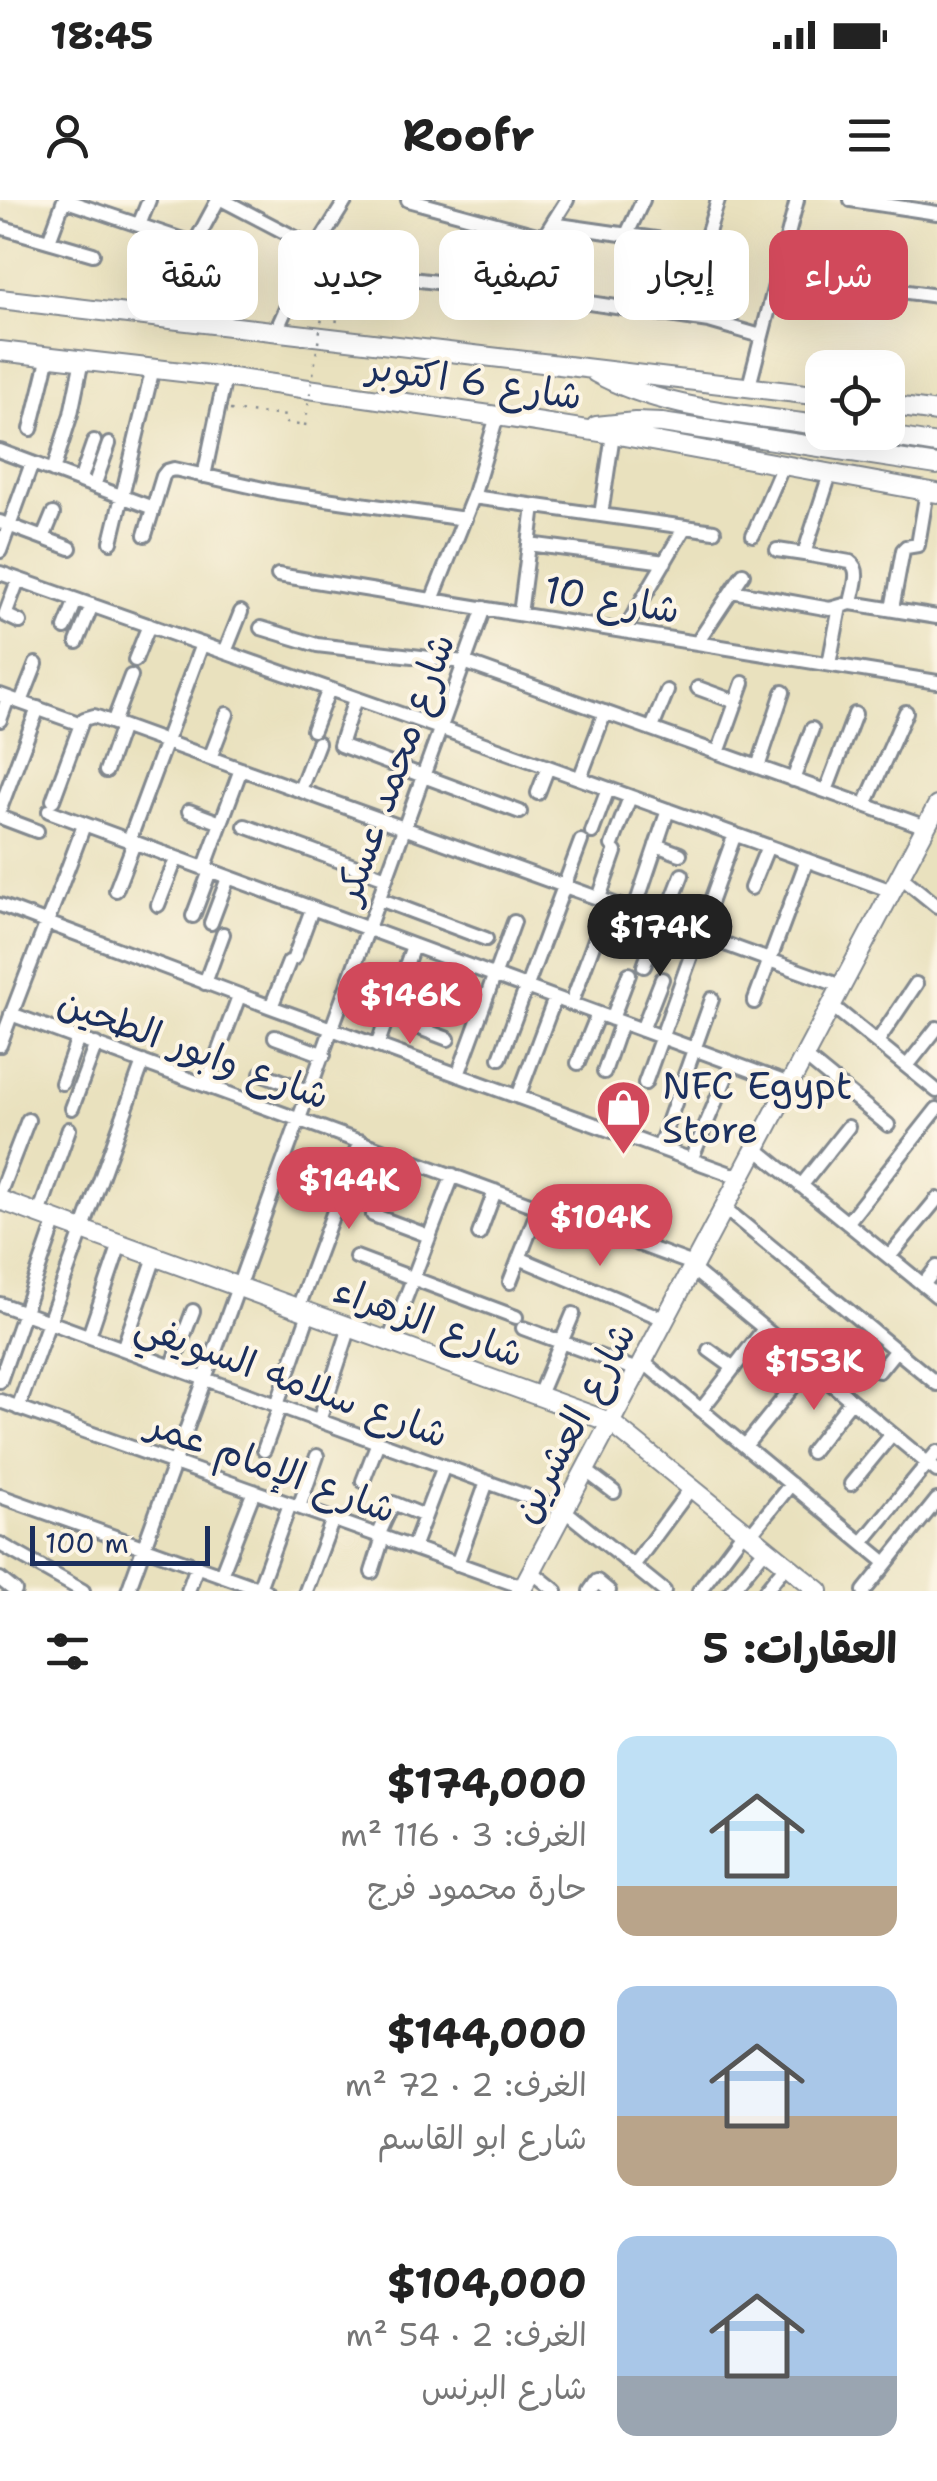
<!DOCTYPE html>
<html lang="ar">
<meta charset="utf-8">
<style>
body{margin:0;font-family:"Shantell Sans","Playpen Sans Arabic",sans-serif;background:#f6f6f6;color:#222;direction:rtl;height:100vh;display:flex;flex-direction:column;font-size:38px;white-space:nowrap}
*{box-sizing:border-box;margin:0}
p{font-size:32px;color:#767676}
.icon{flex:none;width:55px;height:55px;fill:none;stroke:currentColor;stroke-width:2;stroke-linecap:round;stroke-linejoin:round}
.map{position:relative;height:1391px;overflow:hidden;direction:ltr}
.sheet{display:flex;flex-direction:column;background:#fff;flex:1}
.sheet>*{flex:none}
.banner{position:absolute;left:30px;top:30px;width:878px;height:90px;direction:rtl;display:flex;gap:20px}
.controls{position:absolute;left:805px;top:150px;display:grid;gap:20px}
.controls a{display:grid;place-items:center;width:100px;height:100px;border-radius:20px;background:#fff;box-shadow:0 10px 40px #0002;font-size:50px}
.scale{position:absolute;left:30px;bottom:25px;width:180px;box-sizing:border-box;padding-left:10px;border:5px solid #1b2f5e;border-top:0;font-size:28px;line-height:35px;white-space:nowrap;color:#1b2f5e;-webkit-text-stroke:8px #fcf5e5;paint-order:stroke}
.price{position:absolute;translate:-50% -85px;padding:0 22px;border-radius:35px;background:#d1495b;color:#fff;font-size:32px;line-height:65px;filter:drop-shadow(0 2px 5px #0008)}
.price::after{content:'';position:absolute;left:50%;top:60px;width:30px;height:22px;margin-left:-15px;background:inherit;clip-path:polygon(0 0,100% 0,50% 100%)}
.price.selected{background:#222;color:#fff}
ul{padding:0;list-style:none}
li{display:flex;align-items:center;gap:30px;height:250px;padding:0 40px}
li span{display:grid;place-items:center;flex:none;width:280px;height:200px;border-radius:20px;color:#555}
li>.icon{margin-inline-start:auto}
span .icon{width:120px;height:120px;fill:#fffc;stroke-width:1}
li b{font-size:42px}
h2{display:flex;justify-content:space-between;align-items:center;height:120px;padding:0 40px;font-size:42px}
.chip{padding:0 35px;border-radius:20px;background:#fff;box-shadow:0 10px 40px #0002;font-size:35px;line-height:90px}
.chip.selected{background:#d1495b;color:#fff}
.status{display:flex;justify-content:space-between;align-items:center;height:70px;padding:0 50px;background:#fff;direction:ltr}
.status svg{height:28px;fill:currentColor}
header{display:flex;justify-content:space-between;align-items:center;height:130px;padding:0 40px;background:#fff;font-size:45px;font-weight:700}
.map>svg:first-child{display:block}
</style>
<div class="status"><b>18:45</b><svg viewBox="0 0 49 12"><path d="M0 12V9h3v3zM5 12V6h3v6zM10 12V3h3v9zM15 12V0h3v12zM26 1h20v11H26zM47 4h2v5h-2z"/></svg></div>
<header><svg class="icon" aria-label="menu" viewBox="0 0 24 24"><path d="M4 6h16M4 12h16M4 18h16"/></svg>Roofr<svg class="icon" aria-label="person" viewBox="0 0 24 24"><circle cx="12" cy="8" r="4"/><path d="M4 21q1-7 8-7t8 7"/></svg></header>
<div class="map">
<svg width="937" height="1391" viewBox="0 0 937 1391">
<rect width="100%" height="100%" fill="#fcf5e5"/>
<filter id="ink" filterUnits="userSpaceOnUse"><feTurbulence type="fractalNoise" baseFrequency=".01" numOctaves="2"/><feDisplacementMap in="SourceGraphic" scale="20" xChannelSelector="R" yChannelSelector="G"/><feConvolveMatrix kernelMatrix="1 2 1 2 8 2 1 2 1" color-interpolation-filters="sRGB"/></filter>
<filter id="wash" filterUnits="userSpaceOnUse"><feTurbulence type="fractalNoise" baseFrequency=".0048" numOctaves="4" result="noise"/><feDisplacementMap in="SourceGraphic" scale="40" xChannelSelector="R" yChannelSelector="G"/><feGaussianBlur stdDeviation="2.25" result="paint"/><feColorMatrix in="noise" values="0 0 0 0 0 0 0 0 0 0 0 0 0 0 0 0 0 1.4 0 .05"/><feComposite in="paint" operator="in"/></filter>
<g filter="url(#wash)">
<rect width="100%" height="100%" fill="#e9e1be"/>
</g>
<g filter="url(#ink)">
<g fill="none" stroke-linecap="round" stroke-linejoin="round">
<defs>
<path id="street" d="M223 0 315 48
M408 0 544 37
M851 0 937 13
M552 24 704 46
M139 25 149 0
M0 27 93 54
M627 34 643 0
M49 41 64 0 195 44
M305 66 510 91 709 121 761 136
M777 74 937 96
M510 91 567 0
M155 117 218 0
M682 117 718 0
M276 131 305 66 346 0
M749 186 797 0
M31 229 49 156
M0 251 153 308
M53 271 71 214 82 160
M830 274 804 354 850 362C862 370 853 390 851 403
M204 276 225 177
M80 281 94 241
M94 286 109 244
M473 297 714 331
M601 315 613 234
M0 322 70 348
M145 335 163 276 167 271 174 269 277 292 465 319
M753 335 783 265
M43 338 53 314
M111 342 153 168
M529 344 665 362
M777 350 804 354
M0 351 32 263
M0 373 440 528 892 691
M278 375 937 482
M18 380 5 415 20 422
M732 391 830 409 851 403 937 417
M432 400 473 297 497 216
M892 409 903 350 906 347 918 345 927 291
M520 414 534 306
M65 428 76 400
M261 428 317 445 464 462 926 627
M624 431 685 327
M77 442 92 405
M697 443 743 374
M225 452 241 412
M135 460 149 425
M829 464 840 407
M698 488 736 502
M0 495 81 524 84 519 94 516 841 786
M355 499 340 545 520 612
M21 502 36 464
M0 520 8 498
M113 523 131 476
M652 528 667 491
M313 530 329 489
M718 553 743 483
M210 558 227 514
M758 567 783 492
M106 571 122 526
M580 578 605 512
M793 580 812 529
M300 590 318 543
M826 591 855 514
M538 593 548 567
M53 600 81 524
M865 605 906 512
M0 609 38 508
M49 611 789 884
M189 611 221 623
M0 617 37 631
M245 626 386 678
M592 632 608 589
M129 641 202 444
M612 645 630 597
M656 645 680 654
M204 669 241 569
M900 676 937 706
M751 688 768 646
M116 690 134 643
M599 698 615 652
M379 699 486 739
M0 705 271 807 739 977
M158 705 176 659
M634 711 668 610
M193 716 210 671
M664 722 682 675
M211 723 228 678
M294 758 312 709
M644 766 661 721
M205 783 223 734
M754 802 807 660
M571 804 609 702
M831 805 937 891
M271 807 289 762
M11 814 693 1064
M388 816 448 839
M612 819 629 774
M642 830 662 779
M275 837 324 855
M877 842 916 784
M0 845C27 771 57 699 84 625
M377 846 413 746
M804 856 888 925
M500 858 581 641
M578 863 598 814
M907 866 937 828
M604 872 621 823
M261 873 310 892
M458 875 514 722
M62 883 78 838
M645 883 735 634
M206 885 239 796
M518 897 555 798
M72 908 96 844
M659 948 712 799
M755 948 937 1096
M691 960 732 863
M801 986 848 927
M0 992 28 920
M723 1007 937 1184
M39 1014 69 929
M373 1015 429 1036
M847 1023 937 909
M479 1034 495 991
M356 1057 516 1117
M889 1057 937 999
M519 1058 664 1119
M691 1068 937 1271
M510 1082 539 1007
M923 1085 937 1067
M0 1104 564 1310 664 1391
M298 1108 360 941
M523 1128 637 1170
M89 1136 120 1044
M389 1141 453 975
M123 1149 155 1057
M709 1150 734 1168
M642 1161 886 1363
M172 1167 193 1111
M879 1171 896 1150
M0 1181 56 1020
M539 1195 573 1114
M0 1201 523 1387
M277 1205 309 1113
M18 1208 143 862
M701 1210 764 1129
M319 1221 350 1127
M745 1246 810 1166
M264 1250 280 1206
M811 1252 851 1201
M585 1270 614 1292
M363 1281 378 1242
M851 1284 892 1234
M0 1296 266 1391
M299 1307 317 1256
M750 1335 791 1284
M378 1336 393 1303 425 1316
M862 1343 937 1252
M0 1344 83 1391
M413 1348 444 1266
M457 1364 487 1282
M633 1366 691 1288
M531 1371 556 1391
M372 1372 383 1337
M221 1375 254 1291
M0 1379 15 1391
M128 1391 484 408
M188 1391 197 1366
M258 1391 290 1304
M306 1391 333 1319
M590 1391 597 1381 609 1391
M699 1391 744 1331
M731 1391 766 1348
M765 1391 786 1365
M864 1391 937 1300"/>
<path id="secondary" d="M0 99 822 196
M0 151 225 177 497 216 613 234 937 293
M596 173C661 210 749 214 822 226
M888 205 937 212
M596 226 635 222 662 223 937 265
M864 232 937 244
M0 1000 610 1222 819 1391
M521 1391 937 606"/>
</defs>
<use href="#street" stroke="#82888e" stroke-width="18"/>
<use href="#secondary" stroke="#82888e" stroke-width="22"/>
<path stroke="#82888e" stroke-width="2.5" stroke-dasharray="2.5 8" stroke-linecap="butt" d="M323 111 304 108 305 101 339 107 336 124
M230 210 286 216V223L305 226"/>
<use href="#street" stroke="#fff" stroke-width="12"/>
<use href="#secondary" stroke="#fff" stroke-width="18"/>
<path stroke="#82888e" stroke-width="2.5" stroke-dasharray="2.5 8" stroke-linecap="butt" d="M305 226 323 111"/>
</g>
</g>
<defs>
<symbol id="shop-pin" viewBox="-11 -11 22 30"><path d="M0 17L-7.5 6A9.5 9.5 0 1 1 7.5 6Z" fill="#d1495b" stroke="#fcf5e5"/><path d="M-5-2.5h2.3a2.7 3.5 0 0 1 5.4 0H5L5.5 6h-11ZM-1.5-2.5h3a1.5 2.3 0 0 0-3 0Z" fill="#fff"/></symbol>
</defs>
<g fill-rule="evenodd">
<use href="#shop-pin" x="592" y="876" width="63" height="86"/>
</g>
<g text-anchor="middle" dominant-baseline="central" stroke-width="8" stroke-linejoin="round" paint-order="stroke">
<g font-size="38" fill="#1b2f5e" stroke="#fcf5e5">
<text transform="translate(475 181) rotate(8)">شارع 6 اكتوبر</text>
<text transform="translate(612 399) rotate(9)">شارع 10</text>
<text transform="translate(394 568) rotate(-70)">شارع محمد عسكر</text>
<text transform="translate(194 848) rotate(20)">شارع وابور الطحين</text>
<text transform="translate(429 1121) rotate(20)">شارع الزهراء</text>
<text transform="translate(292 1179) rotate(20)">شارع سلامه السويفي</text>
<text transform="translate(573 1222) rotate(-62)">شارع العشرين</text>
<text transform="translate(272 1266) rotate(20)">شارع الإمام عمر</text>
</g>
<g font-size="38" fill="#1b2f5e" stroke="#fcf5e5" text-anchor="start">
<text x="662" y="885">NFC Egypt<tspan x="662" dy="44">Store</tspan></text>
</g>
</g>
</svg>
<div class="controls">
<a><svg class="icon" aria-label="locate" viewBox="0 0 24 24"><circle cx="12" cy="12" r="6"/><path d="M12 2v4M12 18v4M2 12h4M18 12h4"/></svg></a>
</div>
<div class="scale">100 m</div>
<b class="price selected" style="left:660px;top:779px">$174K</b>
<b class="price" style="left:410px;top:847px">$146K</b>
<b class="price" style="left:349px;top:1032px">$144K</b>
<b class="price" style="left:600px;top:1069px">$104K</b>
<b class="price" style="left:814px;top:1213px">$153K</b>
<div class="banner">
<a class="chip selected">شراء</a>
<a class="chip">إيجار</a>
<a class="chip">تصفية</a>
<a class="chip">جديد</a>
<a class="chip">شقة</a>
</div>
</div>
<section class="sheet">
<h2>العقارات: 5<svg class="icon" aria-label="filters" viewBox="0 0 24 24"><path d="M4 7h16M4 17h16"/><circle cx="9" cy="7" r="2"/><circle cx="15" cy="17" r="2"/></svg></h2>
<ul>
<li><span style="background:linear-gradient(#bfe0f5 75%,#b9a48a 0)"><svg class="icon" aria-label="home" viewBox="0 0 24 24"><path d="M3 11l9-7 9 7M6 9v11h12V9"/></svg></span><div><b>$174,000</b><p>الغرف: 3 · 116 m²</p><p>حارة محمود فرج</p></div></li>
<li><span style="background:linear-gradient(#a9c7e8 65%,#b9a48a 0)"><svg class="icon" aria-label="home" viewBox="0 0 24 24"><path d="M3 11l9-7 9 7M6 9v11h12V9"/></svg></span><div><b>$144,000</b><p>الغرف: 2 · 72 m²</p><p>شارع ابو القاسم</p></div></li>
<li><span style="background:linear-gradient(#a9c7e8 70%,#9aa5b1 0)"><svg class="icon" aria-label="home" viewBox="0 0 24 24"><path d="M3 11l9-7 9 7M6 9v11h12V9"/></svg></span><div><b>$104,000</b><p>الغرف: 2 · 54 m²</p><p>شارع البرنس</p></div></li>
</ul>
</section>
